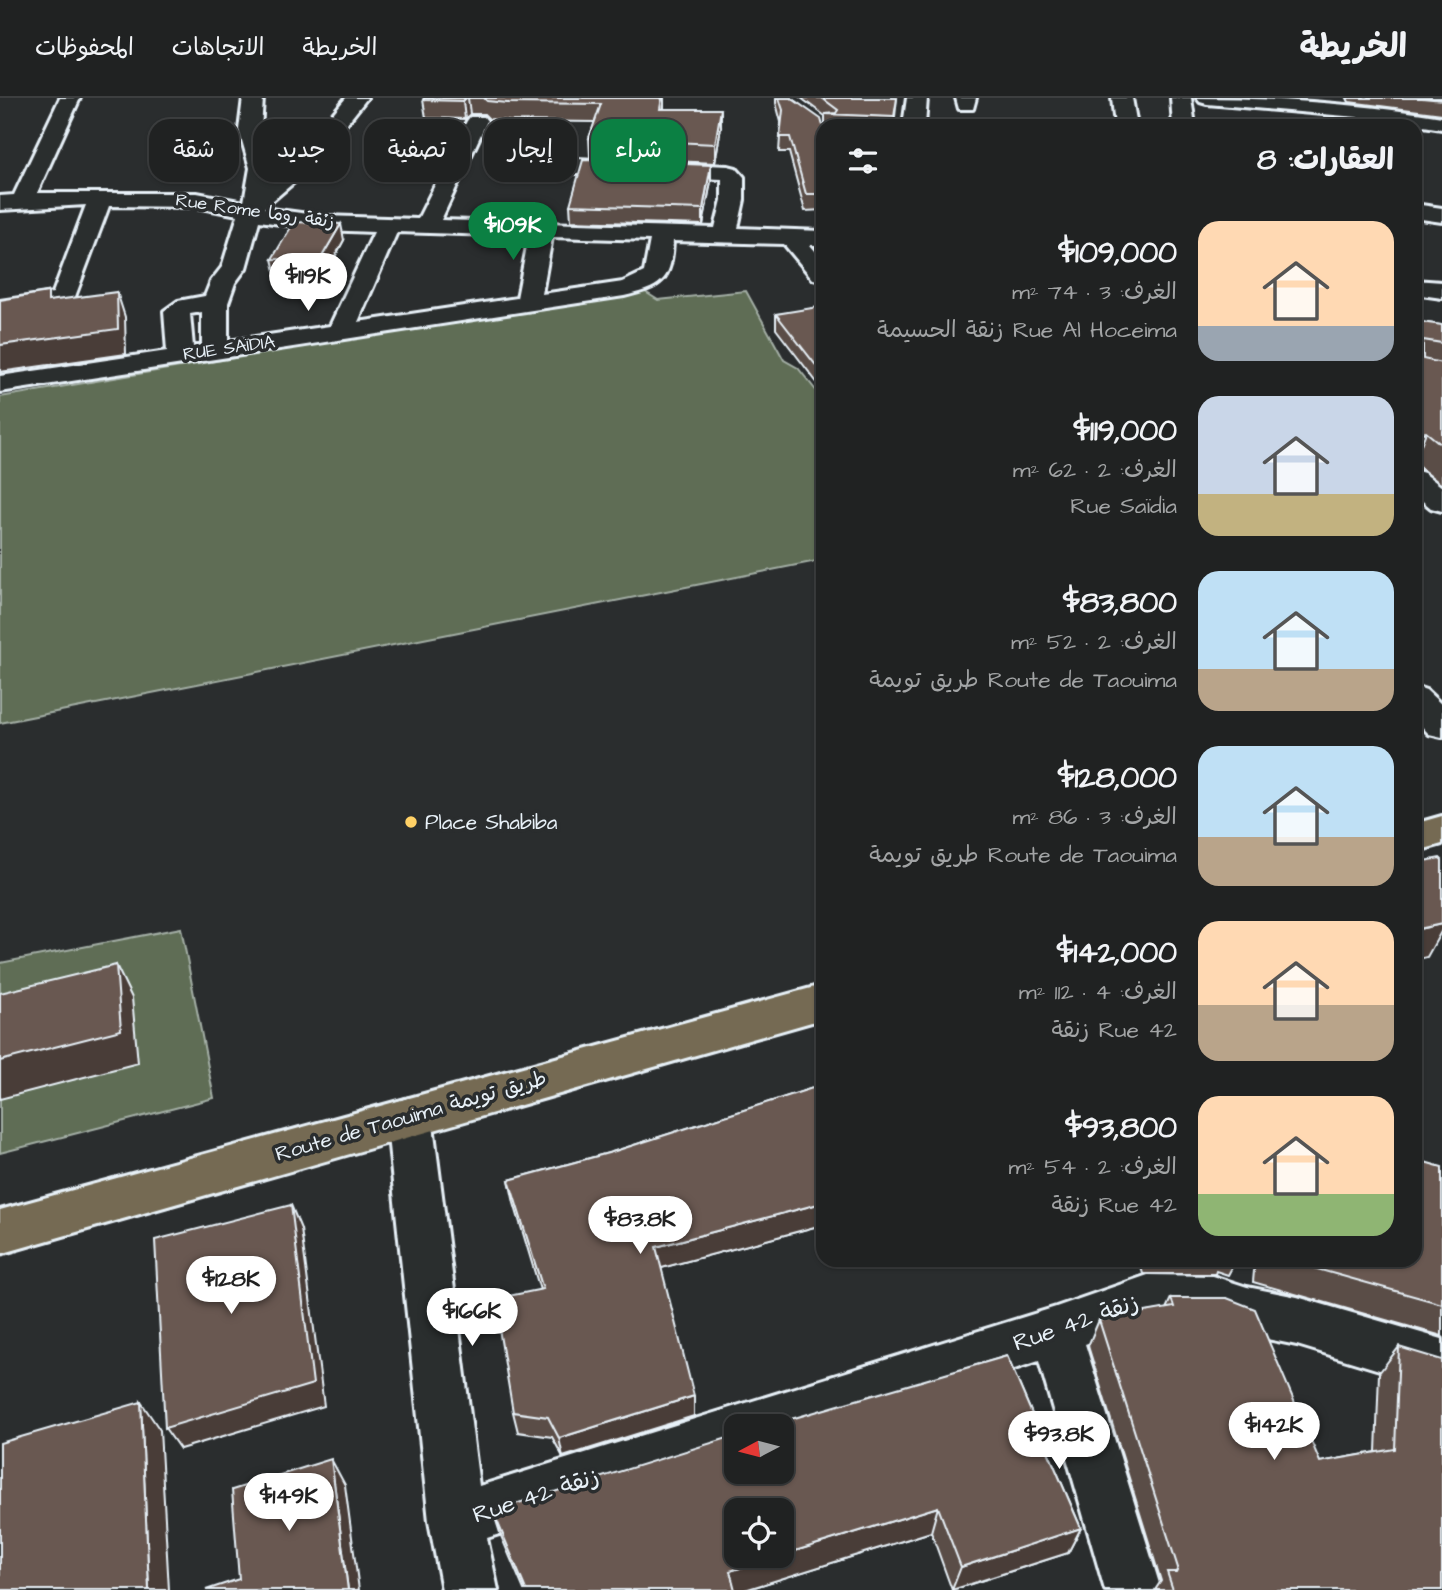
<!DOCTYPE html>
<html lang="ar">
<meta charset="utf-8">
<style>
body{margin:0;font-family:"Architects Daughter","Playpen Sans Arabic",sans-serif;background:#2d2f2f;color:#f1f3f6;direction:rtl;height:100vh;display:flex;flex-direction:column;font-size:26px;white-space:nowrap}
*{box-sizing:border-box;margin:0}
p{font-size:23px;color:#a2a4a5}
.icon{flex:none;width:38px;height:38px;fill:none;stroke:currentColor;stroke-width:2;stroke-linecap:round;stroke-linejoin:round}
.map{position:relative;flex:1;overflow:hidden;direction:ltr}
.side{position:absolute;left:816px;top:21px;width:606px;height:1148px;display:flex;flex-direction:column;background:#202222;border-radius:21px;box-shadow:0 2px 5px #0004,0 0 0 2px #3d3f40;direction:rtl}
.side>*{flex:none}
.guide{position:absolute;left:21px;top:21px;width:665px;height:63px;direction:rtl;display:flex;gap:14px}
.needle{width:46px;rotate:263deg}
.tools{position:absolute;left:724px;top:1316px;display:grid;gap:14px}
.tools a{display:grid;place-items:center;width:70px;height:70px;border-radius:14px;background:#202222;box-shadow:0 2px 5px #0004,0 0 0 2px #3d3f40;font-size:35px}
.price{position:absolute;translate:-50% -60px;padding:0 16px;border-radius:24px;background:#fff;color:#222;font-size:23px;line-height:46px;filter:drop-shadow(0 2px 4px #0008)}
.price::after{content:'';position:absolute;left:50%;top:42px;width:21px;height:16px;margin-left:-10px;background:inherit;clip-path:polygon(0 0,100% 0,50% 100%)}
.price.selected{background:#0b8043;color:#fff}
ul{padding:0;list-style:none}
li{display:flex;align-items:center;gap:21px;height:175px;padding:0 28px}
li span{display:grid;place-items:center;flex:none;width:196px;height:140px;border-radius:21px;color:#555}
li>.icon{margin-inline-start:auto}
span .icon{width:84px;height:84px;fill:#fffc;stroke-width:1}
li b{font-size:30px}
h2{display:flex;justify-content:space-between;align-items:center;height:84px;padding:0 28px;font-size:30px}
.tag{padding:0 24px;border-radius:21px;background:#202222;box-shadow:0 2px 5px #0004,0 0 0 2px #3d3f40;font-size:24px;line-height:63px}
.tag.selected{background:#0b8043;color:#fff}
header{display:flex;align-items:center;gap:42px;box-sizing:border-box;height:98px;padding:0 35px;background:#202222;border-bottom:2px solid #3d3f40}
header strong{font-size:33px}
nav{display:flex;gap:38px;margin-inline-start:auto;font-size:24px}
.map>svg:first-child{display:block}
</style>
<header>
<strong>الخريطة</strong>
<nav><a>الخريطة</a><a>الاتجاهات</a><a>المحفوظات</a></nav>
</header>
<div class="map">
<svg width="1442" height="1492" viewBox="0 0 1442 1492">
<rect width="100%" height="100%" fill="#2a2d2e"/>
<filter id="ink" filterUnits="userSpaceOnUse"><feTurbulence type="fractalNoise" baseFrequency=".0143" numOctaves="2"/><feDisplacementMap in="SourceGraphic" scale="14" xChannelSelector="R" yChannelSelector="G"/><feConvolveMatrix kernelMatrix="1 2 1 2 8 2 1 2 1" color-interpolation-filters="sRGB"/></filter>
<g filter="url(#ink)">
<path fill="#5f6d55" stroke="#a4afa6" stroke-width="2" d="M642 192 658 202 746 193 784 262 798 270 822 300V462L0 625V299Z
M181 830 214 1000 0 1055V865Z"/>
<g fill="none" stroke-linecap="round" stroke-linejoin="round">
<defs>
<path id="minor" d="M60 0H80L37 95H197L244 104 250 70 239 32 243 0H263L261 32 272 70 271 80 297 58 346 0H367L313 68 264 110 323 118 418 121 467 23 470 19H484L487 23 441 122 715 130 722 102V81L554 74 546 72 543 67 546 62 554 60 728 68 736 70 744 79V102L738 130 822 133V147H810L822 161V183L813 181 784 146 673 143C671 183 662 189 624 198L0 294V278L167 253 164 213 178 203 205 198 211 183 222 169 238 117 197 109 109 108 73 204 0 219V203L53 195 86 107 0 112V98L14 97ZM259 123 323 132 374 134 330 228 228 243V205L235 185 246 170ZM397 134 529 138 517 200 358 224ZM552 139 650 142 644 174 623 184 542 196ZM202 214V247L193 249 190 216Z
M907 0H927L925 28H903Z
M956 0H976L973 11H959Z
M1112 0H1132L1137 28H1115Z
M1171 0H1191L1195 28H1173Z
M1197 0C1280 0 1360 6 1442 19V31L1380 21 1207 6 1200 4Z
M1414 106 1442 110V124L1414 120Z
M1414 182 1442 184V200L1414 196Z
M1414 372 1424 375 1442 389V413L1431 410 1414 396Z
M409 1000 425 1005 432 1019 479 1388 1056 1209 1148 1177 1213 1178 1247 1189 1297 1199 1442 1241V1291L1297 1247 1247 1237 1213 1224 1148 1223 1085 1246 1161 1492H1105L1039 1263 782 1346V1328H737V1360L487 1440 498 1492H442L429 1423 386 1019 393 1005Z"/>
<path id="secondary" d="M1414 588 1426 592 1442 607V639L1429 636 1414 620Z"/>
<path id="primary" d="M1442 718V746L1414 754V726Z
M822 887V921L0 1156V1112Z"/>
</defs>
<use href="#minor" stroke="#e8f1f8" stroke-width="6"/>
<use href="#secondary" stroke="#e8f1f8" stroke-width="6"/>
<use href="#primary" stroke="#e8f1f8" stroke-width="6"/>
<use href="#minor" fill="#2a2d2e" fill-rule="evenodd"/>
<use href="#secondary" fill="#2a2d2e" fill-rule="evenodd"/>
<use href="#primary" fill="#746b52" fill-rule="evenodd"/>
</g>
<path fill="#5a4d46" stroke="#e8f1f8" stroke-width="2" d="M424 0H664V11L721 29 715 65 590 59 589 40 595 24 509 23 489 21 484 16H470L465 21 426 20 423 2Z
M776 0H791L822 28V112L805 113 789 54H779L781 24 776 5Z
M801 0H897L894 28H825V18Z
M1347 0H1442V16L1349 4Z
M711 67V83L703 127 571 123 570 107Z
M344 142 324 179 276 177 272 161Z
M822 214V291L776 231V216Z
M1414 223 1442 227V387L1414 365Z
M822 987V1127L661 1170 694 1318 563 1359 552 1339 518 1334 513 1314 540 1192 514 1105 509 1082 612 1054Z
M1442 1069V1238L1253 1184 1255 1162H1414Z
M1139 1162H1236L1228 1177 1216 1173 1215 1176H1143Z
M1171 1200 1320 1364 1376 1354 1379 1275 1399 1249 1442 1492H1155L1161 1483 1088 1248 1099 1222 1166 1211Z
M1007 1258 1081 1430 1068 1455 952 1492 931 1434 745 1492H524L501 1438 493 1413Z"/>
<path fill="#4a3e39" stroke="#e8f1f8" stroke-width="2" d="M466 0H468L470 16 465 21 463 3Z
M662 0H664V4L661 29 660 11Z
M721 11V29L715 65V46Z
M711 67V83L703 127V111Z
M341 126 344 142 324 179 320 162Z
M117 194 125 219 126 256 0 274V247Z
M1426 334 1414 364V336Z
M1442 826V832L1427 859 1414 862V832Z
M116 867 132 900 138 965 0 1001V963Z
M822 1105V1127L658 1171 656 1149Z
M291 1107 301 1131 324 1308 180 1351 165 1330Z
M694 1298V1318L563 1359 559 1340Z
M141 1304 160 1332 169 1492H149Z
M331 1361 345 1387 359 1492H348Z
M938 1409 931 1434 745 1492H730V1473Z
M1081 1430 1068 1455 952 1492 961 1469Z"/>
<path fill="#695951" stroke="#e8f1f8" stroke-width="2" d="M424 0H466L463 3 423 2Z
M484 0H662L660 11H721L715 46 589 40 601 6 507 5 487 3Z
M779 0H791L821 21 823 28 822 96H806L790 39H780L783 12Z
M822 0H897L894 19 825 16 836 15 838 12Z
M1422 0H1442V2Z
M583 62 711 67 703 111 570 107Z
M294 124 341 126 320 162 272 161Z
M48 194V203L117 194 118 231 0 247V202Z
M818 209 822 214V275L776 216Z
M1414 223 1442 227V245L1423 242V261L1442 265V347L1426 334 1414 336Z
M1440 760 1442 762V826L1414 832V765Z
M116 867 121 932 0 963V895Z
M822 987V1105L656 1149 694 1298 559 1340 548 1319 513 1314 494 1201 543 1191 509 1082 612 1054Z
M1414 1061 1442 1069V1206L1285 1162H1414Z
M291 1107 313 1286 165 1330 155 1142Z
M1171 1200H1227L1255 1211 1320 1364 1395 1351 1399 1249 1442 1262V1492H1173L1167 1474H1176L1178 1470 1099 1222 1174 1209Z
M1007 1258 1081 1430 961 1469 938 1409 782 1457V1412H737V1458H780L730 1473 735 1492H526L493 1413 737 1337V1374H782V1328H767Z
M141 1304 149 1492H0V1345Z
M331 1361 348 1492H206L239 1481 232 1392Z"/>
</g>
<circle fill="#ffd166" stroke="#2a2d2e" stroke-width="2.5" cx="411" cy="724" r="7"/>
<g text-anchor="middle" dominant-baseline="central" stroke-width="7" stroke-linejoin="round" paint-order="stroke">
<g font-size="18" fill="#e8f1f8" stroke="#2a2d2e">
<text transform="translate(255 113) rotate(8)">Rue Rome زنقة روما</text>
<text transform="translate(229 250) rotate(-8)">RUE SAÏDIA</text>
</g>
<g font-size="21" fill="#e8f1f8" stroke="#2a2d2e" text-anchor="start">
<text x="425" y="724">Place Shabiba</text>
</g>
<g font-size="21" fill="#e8f1f8" stroke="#2a2d2e">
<text transform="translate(411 1018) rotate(-16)">Route de Taouima طريق تويمة</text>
</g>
<g font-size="24" fill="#e8f1f8" stroke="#2a2d2e">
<text transform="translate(1076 1225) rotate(-19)">Rue 42 زنقة</text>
<text transform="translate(536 1398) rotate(-18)">Rue 42 زنقة</text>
</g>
</g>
</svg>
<div class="tools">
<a><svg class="needle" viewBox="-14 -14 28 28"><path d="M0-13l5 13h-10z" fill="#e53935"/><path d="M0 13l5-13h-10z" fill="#a2a4a5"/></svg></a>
<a><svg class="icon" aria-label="locate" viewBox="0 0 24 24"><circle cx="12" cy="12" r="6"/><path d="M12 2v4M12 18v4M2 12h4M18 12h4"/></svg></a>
</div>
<b class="price selected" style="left:513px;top:164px">$109K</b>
<b class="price" style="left:308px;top:215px">$119K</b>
<b class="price" style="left:640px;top:1158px">$83.8K</b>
<b class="price" style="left:231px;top:1218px">$128K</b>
<b class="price" style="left:472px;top:1250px">$166K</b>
<b class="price" style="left:1274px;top:1364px">$142K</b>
<b class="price" style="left:1059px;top:1373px">$93.8K</b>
<b class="price" style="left:289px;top:1435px">$149K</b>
<div class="guide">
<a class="tag selected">شراء</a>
<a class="tag">إيجار</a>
<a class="tag">تصفية</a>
<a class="tag">جديد</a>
<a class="tag">شقة</a>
</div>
<section class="side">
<h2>العقارات: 8<svg class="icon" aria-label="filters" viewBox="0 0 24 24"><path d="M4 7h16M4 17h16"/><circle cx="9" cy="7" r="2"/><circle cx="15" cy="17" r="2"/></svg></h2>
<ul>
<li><span style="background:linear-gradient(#ffd9b3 75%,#9aa5b1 0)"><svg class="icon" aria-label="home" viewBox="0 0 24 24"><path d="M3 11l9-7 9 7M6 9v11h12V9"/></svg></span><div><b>$109,000</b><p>الغرف: 3 · 74 m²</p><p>Rue Al Hoceima زنقة الحسيمة</p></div></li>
<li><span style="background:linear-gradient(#c9d6e8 70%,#c2b280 0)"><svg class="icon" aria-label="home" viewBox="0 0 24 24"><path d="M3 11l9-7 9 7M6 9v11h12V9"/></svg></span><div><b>$119,000</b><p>الغرف: 2 · 62 m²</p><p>Rue Saïdia</p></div></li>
<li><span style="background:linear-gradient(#bfe0f5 70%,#b9a48a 0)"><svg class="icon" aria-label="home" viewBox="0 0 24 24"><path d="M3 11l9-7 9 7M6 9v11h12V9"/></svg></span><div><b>$83,800</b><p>الغرف: 2 · 52 m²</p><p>Route de Taouima طريق تويمة</p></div></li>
<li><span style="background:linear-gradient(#bfe0f5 65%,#b9a48a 0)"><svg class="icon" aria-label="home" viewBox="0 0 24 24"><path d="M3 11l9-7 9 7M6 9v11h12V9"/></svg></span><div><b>$128,000</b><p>الغرف: 3 · 86 m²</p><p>Route de Taouima طريق تويمة</p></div></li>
<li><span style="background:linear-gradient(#ffd9b3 60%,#b9a48a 0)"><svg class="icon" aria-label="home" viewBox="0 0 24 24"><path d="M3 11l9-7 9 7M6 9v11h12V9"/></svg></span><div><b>$142,000</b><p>الغرف: 4 · 112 m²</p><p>Rue 42 زنقة</p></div></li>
<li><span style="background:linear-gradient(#ffd9b3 70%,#8fb573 0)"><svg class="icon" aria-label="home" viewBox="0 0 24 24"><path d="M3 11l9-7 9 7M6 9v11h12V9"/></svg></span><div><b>$93,800</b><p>الغرف: 2 · 54 m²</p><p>Rue 42 زنقة</p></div></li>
</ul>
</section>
</div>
